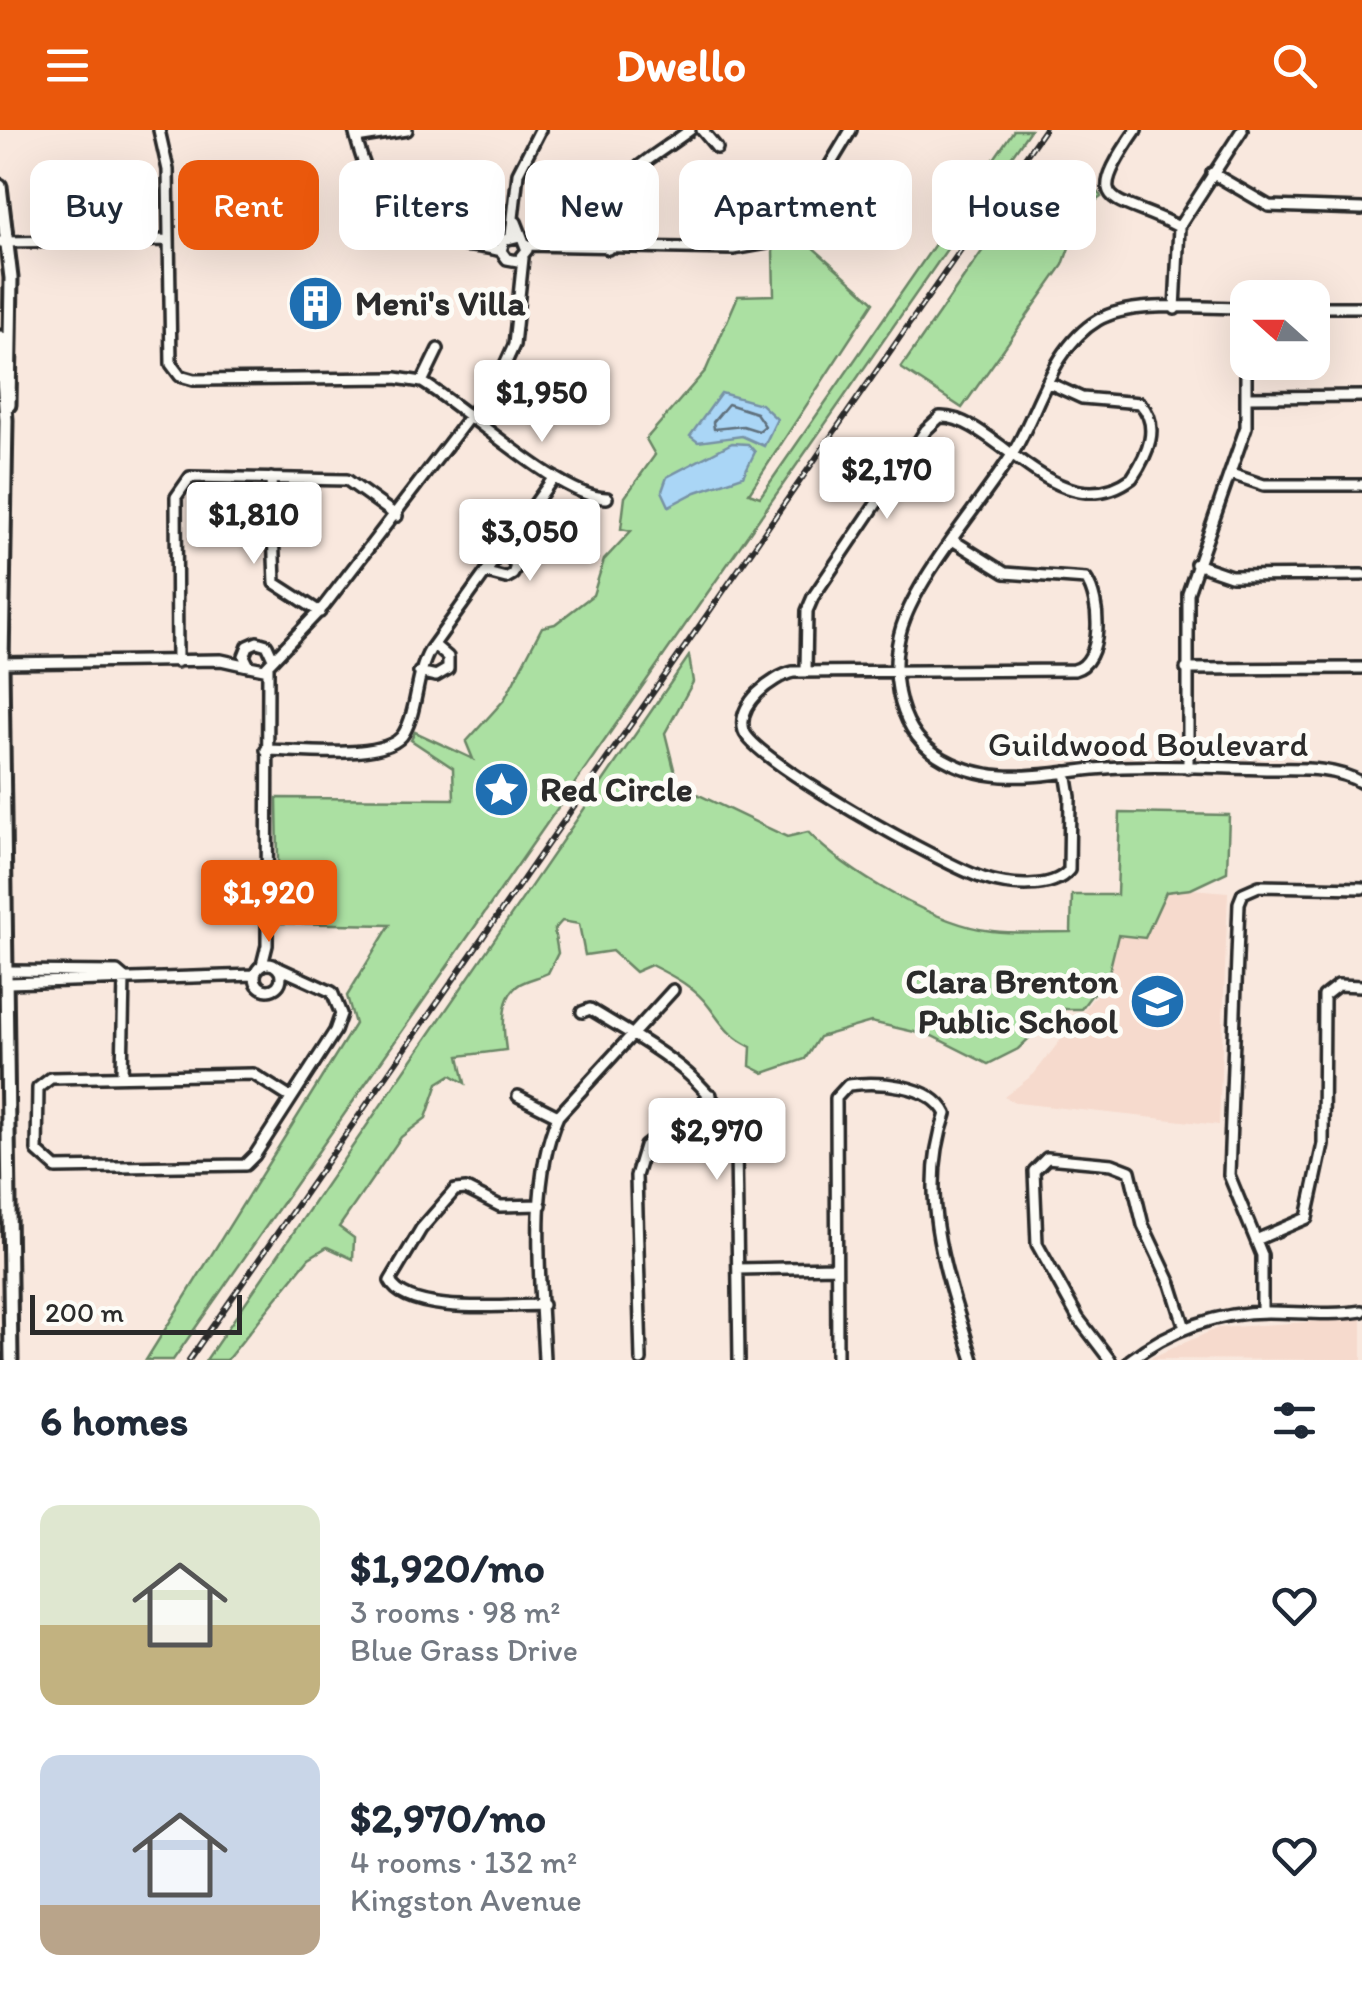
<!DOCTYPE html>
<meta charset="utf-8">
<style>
body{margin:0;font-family:Itim,sans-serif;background:#f6f6f7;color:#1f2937;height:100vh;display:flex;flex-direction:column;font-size:38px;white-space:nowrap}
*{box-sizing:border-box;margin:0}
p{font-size:32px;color:#747a83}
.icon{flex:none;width:55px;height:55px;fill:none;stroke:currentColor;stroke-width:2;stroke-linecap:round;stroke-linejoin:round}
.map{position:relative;height:1230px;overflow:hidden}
.details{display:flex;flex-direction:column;background:#fff;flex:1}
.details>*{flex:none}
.banner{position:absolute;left:30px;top:30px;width:1302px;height:90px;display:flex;gap:20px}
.needle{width:65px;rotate:291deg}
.fabs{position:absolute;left:1230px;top:150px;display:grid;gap:20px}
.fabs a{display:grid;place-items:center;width:100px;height:100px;border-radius:20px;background:#fff;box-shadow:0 10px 40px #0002;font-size:50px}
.scale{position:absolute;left:30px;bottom:25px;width:212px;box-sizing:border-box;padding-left:10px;border:5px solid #2b2b2b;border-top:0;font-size:28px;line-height:35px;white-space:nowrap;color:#2b2b2b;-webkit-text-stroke:8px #fdfcf7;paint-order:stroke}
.price{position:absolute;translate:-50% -85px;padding:0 22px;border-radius:10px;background:#fff;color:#222;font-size:32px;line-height:65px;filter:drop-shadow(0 2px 5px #0008)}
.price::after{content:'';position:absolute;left:50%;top:60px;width:30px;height:22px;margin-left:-15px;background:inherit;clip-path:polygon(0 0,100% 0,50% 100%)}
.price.current{background:#ea580c;color:#fff}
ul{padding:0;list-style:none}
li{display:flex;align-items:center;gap:30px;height:250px;padding:0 40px}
li span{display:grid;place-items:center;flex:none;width:280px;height:200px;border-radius:20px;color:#555}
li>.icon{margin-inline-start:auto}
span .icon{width:120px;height:120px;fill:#fffc;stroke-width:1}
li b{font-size:42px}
h2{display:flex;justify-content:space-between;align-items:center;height:120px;padding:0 40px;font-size:42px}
.chip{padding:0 35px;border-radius:20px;background:#fff;box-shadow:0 10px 40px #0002;font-size:35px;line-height:90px}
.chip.current{background:#ea580c;color:#fff}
header{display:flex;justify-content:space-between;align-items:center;height:130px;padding:0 40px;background:#ea580c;color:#fff;font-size:45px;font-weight:800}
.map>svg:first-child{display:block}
</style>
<header><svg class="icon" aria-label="menu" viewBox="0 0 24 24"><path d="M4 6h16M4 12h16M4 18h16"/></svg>Dwello<svg class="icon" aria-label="search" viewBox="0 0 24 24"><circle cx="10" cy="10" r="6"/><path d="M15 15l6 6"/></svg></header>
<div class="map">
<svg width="1362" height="1230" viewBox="0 0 1362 1230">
<rect width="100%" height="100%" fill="#f9e8de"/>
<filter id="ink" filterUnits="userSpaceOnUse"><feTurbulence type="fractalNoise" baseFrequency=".01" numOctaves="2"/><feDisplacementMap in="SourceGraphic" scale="20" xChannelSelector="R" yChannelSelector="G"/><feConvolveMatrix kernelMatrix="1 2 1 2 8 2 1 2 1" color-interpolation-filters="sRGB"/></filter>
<g filter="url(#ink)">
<path fill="#f6dacd" d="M1191 759 1228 762 1219 995 1017 973 1004 967 1034 944 1098 862 1109 842 1118 805 1145 808 1166 762Z
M1362 1188V1230L1148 1229 1218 1198Z"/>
<path fill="#abe0a2" stroke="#6b8666" stroke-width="2.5" d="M1014 0H1030L173 1230H146L355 894 347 866 390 795 279 793 277 668 454 669 453 638 411 610 415 602 473 629 466 612 504 570 542 497 555 494 593 465 604 430 631 401 621 399 625 367 655 325 646 309 706 240 738 166 774 165 773 120 800 106 874 172 749 363 760 367Z
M1028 55 1070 70 1099 63 1101 67 1082 80 1063 135 962 278 901 238Z
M689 526 693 552 665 603 678 655 787 707 808 702C845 742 938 795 992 801 1018 804 1045 802 1071 802L1072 765H1117L1120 683 1229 685 1227 742 1191 759 1166 762 1145 808 1118 805 1109 842 1081 879H1059L1018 919 988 934 932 906 871 892 819 907 805 929 764 943 750 936 751 917C728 905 724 897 710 878 695 857 673 846 651 835L635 842 612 821 585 825 579 794 562 791 554 800 558 823 548 843C540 847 533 848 524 852 499 862 503 899 506 920L459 926 465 953 451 945 438 953 426 988 401 1007 339 1097 354 1108 353 1129 327 1117 309 1128 227 1230H206Z"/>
<path fill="#aad6f6" stroke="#7792a5" stroke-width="2.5" d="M721 263 761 274 777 289 764 316 742 306 698 312 690 306Z
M732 313 748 314 755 322 743 346 696 362 669 376 662 361 667 347Z"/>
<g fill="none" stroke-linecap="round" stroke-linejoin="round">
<path stroke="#5e6f7c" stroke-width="2.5" d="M728 274 756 283 765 296 759 301 743 296 714 299 713 292Z"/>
<defs>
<path id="minor" d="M159 0 168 40 171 234 180 246 194 250 396 248 422 252C466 278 562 369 607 368
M354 0C365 45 383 92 432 110 454 117 479 114 501 121
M702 0 717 18
M1136 0C1080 81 1114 63 1179 97
M356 8 407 0
M1212 43 1269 76 1362 79
M516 92 527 120 518 131 507 129 501 121 504 110 520 106
M511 106 518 43 540 0
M0 112 168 110
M527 115 733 119 767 113 799 86 851 0
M608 119C608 44 635 41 690 0
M1312 177H1362
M1248 178C1206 179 1133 169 1098 190 1052 217 1039 280 1013 323 982 372 925 437 905 488 887 532 895 598 937 625 996 663 1057 639 1122 637 1169 635 1218 638 1266 639 1299 639 1333 636 1362 653
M1175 179 1179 97 1242 0
M422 252 438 219
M1247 267 1362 266
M1231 344 1264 355H1362
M271 348 275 453 320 482
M954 411 1005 443 1086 449C1101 470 1104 533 1074 540L793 542C772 547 736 574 744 601 754 631 947 737 983 748 1007 756 1052 761 1069 740L1070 667 1066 642
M1196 434 1231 446 1362 445
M487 443 506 448 513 444 516 436 503 419
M272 526 267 515 257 512 248 516 244 526 249 536 264 539 324 476 499 248 514 215 523 128
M177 532 176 367 190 347 347 350 397 386
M2 533 221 530 248 536
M1186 539 1362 538
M806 541 807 481 813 467 926 300 940 287C994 284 1059 402 1132 348 1148 324 1161 296 1140 273L1082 268 1049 253
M419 542 436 546 448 539V527L434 515
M266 620C297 620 388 632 404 603 418 579 415 546 430 520L554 347
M1188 638V463L1246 297V178
M255 847a13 13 0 1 1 26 0a13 13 0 1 1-26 0Z
M262 835 267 815 268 536
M277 837 332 862 341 884 335 901 255 1025 245 1035 56 1038 37 1021 38 958 51 948 253 944 291 968
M8 841 117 842 124 848
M8 853 255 845
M582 882 590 879C645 913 721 950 736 1017L739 1230
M122 945 124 848
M518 966 558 986
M541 1075 500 1076 466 1059 455 1060 421 1099 390 1151C407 1186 510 1175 543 1175
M1256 1110 1307 1088 1323 1014 1324 866 1338 855 1362 856
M738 1139 836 1137
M1262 1182V1125L1229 1045 1239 773 1243 763 1259 756 1362 758
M544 1230C541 1156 528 1053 558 986L673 860
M641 1230 636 1046 645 1016 711 965
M837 1230 836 968 848 955C878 951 931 954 946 984 916 1067 948 1150 973 1230
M1110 1230 1078 1188 1037 1114 1034 1041 1047 1028 1112 1034 1130 1041 1143 1095 1171 1154 1185 1198
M1130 1230C1169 1200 1218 1182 1268 1182 1299 1182 1331 1186 1362 1181"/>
<path id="major" d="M0 56 11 148 9 275
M0 207 6 290 2 533 11 1230"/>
</defs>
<use href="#minor" stroke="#2b2b2b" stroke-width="16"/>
<use href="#major" stroke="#2b2b2b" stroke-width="19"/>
<use href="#minor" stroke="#fdfcf7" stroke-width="9"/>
<use href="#major" stroke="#fdfcf7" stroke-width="11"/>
<defs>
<path id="rail" d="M189 1230 1044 0"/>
</defs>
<use href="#rail" stroke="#2b2b2b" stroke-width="6"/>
<use href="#rail" stroke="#fdfcf7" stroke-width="2.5" stroke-dasharray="8" stroke-linecap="butt"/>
</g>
</g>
<defs>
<symbol id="building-disc" viewBox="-11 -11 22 22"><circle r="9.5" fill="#1f6fb2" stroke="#fdfcf7"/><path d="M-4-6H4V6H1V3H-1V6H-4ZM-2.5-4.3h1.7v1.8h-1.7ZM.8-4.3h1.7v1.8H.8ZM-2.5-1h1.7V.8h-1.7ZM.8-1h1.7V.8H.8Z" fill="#fff"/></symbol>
<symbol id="sight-disc" viewBox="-11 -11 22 22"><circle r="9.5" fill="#1f6fb2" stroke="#fdfcf7"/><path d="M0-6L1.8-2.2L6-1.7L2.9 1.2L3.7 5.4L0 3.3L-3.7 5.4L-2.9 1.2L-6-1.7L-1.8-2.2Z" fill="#fff"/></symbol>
<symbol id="school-disc" viewBox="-11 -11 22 22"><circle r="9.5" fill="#1f6fb2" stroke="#fdfcf7"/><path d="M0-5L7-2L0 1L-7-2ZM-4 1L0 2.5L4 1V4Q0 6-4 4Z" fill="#fff"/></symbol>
</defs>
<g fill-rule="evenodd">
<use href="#building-disc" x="284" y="142" width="63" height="63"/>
<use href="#sight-disc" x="470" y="628" width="63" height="63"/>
<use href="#school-disc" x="1126" y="840" width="63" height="63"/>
</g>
<g text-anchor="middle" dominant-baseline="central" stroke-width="10" stroke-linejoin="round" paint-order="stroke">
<g font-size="35" font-weight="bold" fill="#2b2b2b" stroke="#fdfcf7" text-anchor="start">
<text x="355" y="173">Meni's Villa</text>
<text x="540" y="659">Red Circle</text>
<text x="1118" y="851" text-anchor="end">Clara Brenton<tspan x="1118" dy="40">Public School</tspan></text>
</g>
<g font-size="35" fill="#2b2b2b" stroke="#fdfcf7">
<text x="1148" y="614">Guildwood Boulevard</text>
</g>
</g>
</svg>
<div class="fabs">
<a><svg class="needle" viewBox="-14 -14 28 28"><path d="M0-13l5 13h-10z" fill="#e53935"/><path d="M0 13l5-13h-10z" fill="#747a83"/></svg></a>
</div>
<div class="scale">200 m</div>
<b class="price" style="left:542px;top:315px">$1,950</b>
<b class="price" style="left:887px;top:392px">$2,170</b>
<b class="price" style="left:254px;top:437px">$1,810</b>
<b class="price" style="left:530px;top:454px">$3,050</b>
<b class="price current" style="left:269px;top:815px">$1,920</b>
<b class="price" style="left:717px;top:1053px">$2,970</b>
<div class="banner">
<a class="chip">Buy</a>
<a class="chip current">Rent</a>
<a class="chip">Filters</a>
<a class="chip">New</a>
<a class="chip">Apartment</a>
<a class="chip">House</a>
</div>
</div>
<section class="details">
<h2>6 homes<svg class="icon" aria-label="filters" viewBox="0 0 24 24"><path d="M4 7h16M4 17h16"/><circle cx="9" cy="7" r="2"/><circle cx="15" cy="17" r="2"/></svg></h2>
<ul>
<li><span style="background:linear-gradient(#dfe7d0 60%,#c2b280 0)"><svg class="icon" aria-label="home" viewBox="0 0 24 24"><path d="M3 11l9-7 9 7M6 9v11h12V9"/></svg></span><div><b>$1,920/mo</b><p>3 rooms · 98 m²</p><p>Blue Grass Drive</p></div><svg class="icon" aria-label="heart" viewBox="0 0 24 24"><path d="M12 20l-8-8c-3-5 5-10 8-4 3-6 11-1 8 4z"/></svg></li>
<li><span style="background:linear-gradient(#c9d6e8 75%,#b9a48a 0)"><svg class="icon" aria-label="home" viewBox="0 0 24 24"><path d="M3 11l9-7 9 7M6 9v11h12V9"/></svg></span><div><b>$2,970/mo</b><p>4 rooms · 132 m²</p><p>Kingston Avenue</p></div><svg class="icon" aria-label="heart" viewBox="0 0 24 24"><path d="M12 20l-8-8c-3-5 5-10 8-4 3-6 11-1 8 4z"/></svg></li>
</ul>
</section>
